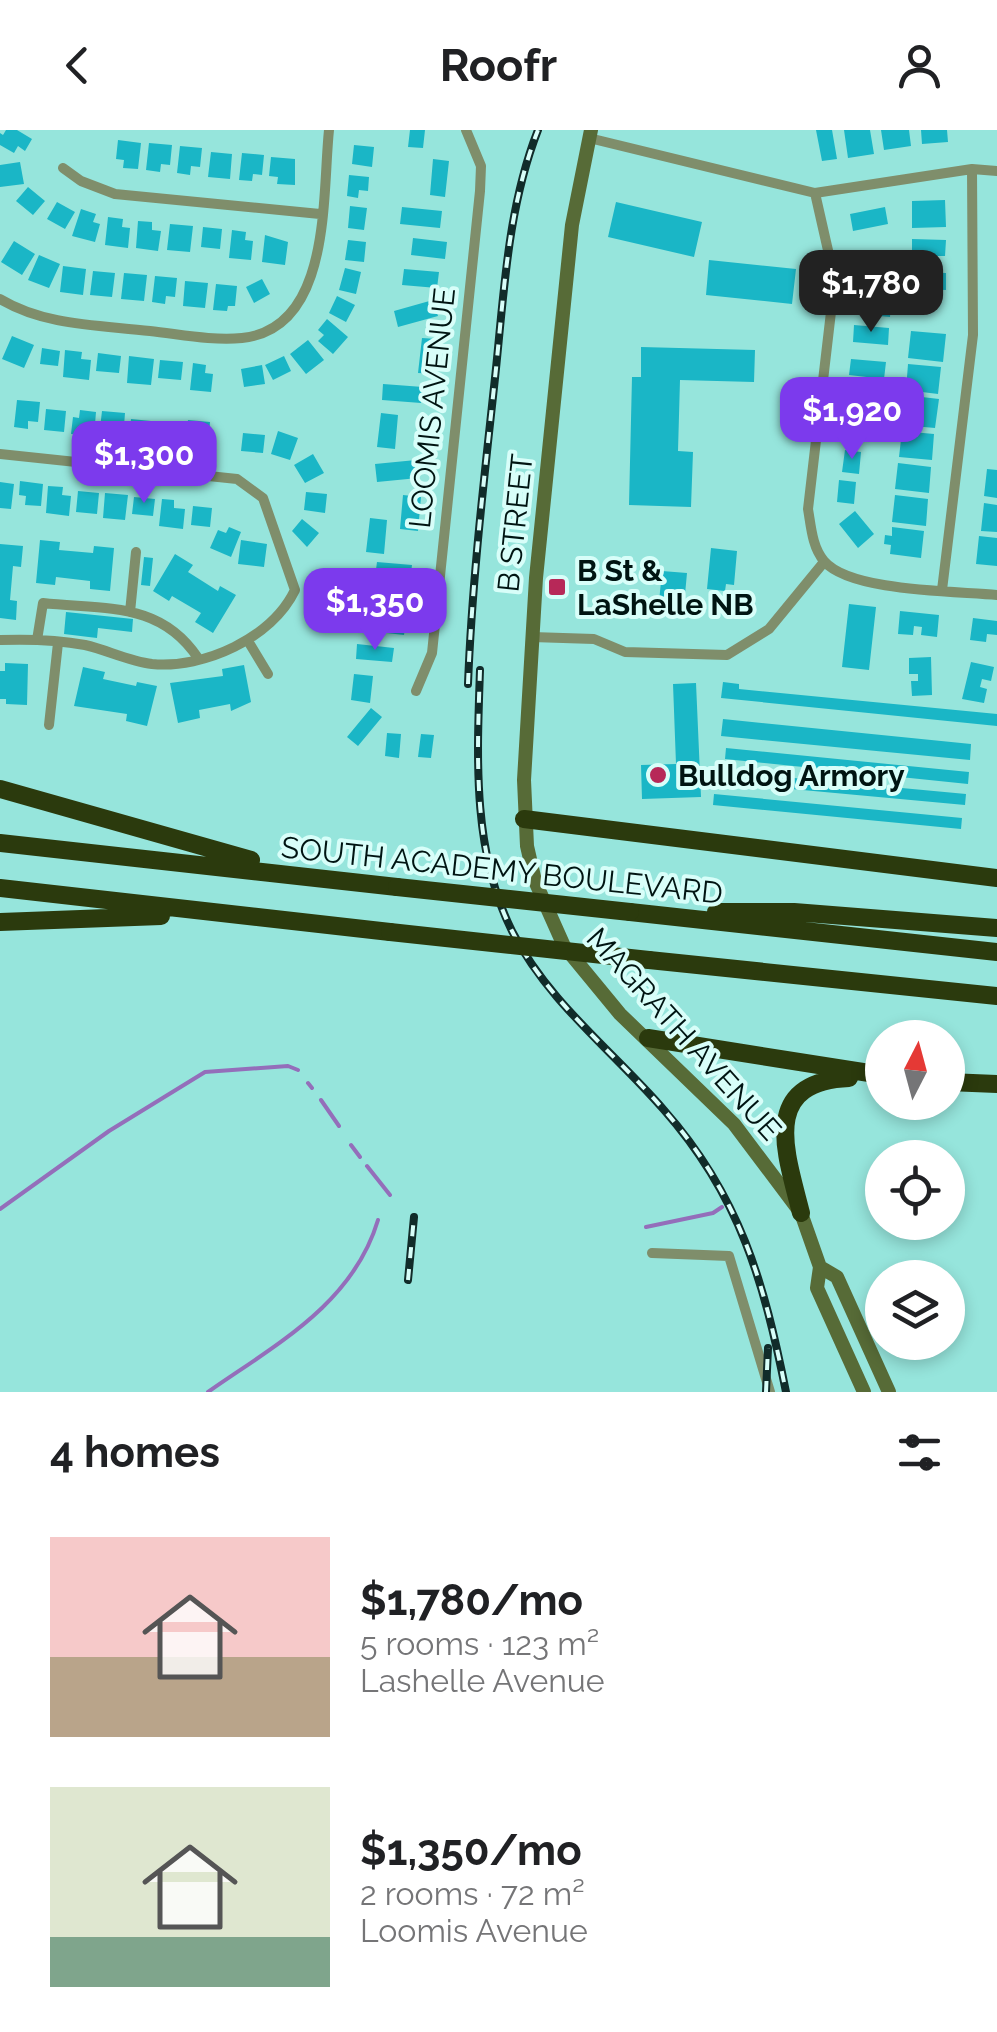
<!DOCTYPE html>
<meta charset="utf-8">
<style>
body{margin:0;font-family:Raleway,sans-serif;background:#f2f2f2;color:#202124;height:100vh;display:flex;flex-direction:column;font-size:38px;white-space:nowrap}
*{box-sizing:border-box;margin:0}
p{font-size:32px;color:#757577}
.icon{flex:none;width:55px;height:55px;fill:none;stroke:currentColor;stroke-width:2;stroke-linecap:round;stroke-linejoin:round}
.map{position:relative;height:1262px;overflow:hidden}
.sheet{display:flex;flex-direction:column;background:#fff;flex:1}
.sheet>*{flex:none}
.needle{width:65px;rotate:6deg}
.tools{position:absolute;left:865px;top:890px;display:grid;gap:20px}
.tools a{display:grid;place-items:center;width:100px;height:100px;border-radius:50%;background:#fff;box-shadow:0 5px 15px #0003;font-size:50px}
.price{position:absolute;translate:-50% -85px;padding:0 22px;border-radius:20px;background:#7c3aed;color:#fff;font-size:32px;line-height:65px;filter:drop-shadow(0 2px 5px #0008)}
.price::after{content:'';position:absolute;left:50%;top:60px;width:30px;height:22px;margin-left:-15px;background:inherit;clip-path:polygon(0 0,100% 0,50% 100%)}
.price.active{background:#222;color:#fff}
ul{padding:0;list-style:none}
li{display:flex;align-items:center;gap:30px;height:250px;padding:0 50px}
li span{display:grid;place-items:center;flex:none;width:280px;height:200px;border-radius:0px;color:#555}
li>.icon{margin-inline-start:auto}
span .icon{width:120px;height:120px;fill:#fffc;stroke-width:1}
li b{font-size:42px}
h2{display:flex;justify-content:space-between;align-items:center;height:120px;padding:0 50px;font-size:42px}
header{display:flex;justify-content:space-between;align-items:center;height:130px;padding:0 50px;background:#fff;font-size:45px;font-weight:700}
.map>svg:first-child{display:block}
</style>
<header><svg class="icon" aria-label="back" viewBox="0 0 24 24"><path d="M15 5l-7 7 7 7"/></svg>Roofr<svg class="icon" aria-label="person" viewBox="0 0 24 24"><circle cx="12" cy="8" r="4"/><path d="M4 21q1-7 8-7t8 7"/></svg></header>
<div class="map">
<svg width="997" height="1262" viewBox="0 0 997 1262">
<rect width="100%" height="100%" fill="#96e5dc"/>
<g fill="none" stroke-linecap="round" stroke-linejoin="round">
<path stroke="#946eba" stroke-width="4" d="M308 953 312 958
M321 970 339 996
M351 1015 360 1027
M367 1036 390 1065
M0 1079 109 1001 205 942 288 936 298 940
M646 1097 713 1083 722 1077
M208 1262C275 1215 353 1174 378 1090"/>
</g>
<path fill="#1ab6c6" d="M6 0H17L32 9 25 21 18 16 14 23 0 15V3L3 5Z
M410 0H425L423 18 408 17Z
M816 0H832L837 29 822 31Z
M844 0H870L874 24 848 28Z
M881 0H909L911 16 884 20Z
M921 0H947L948 12 922 14Z
M118 10 141 13 138 39 123 38 124 30 116 29Z
M149 13 172 15 170 35 161 34 160 42 146 40Z
M354 15 374 17 372 37 352 34Z
M180 16 202 18 200 37 191 36 190 45 177 43Z
M211 22 232 24 230 49 208 47Z
M242 23 264 25 262 45 253 44 252 51 239 50Z
M271 27 295 29V55L277 54 278 47 269 46Z
M433 29 449 31 445 67 430 65Z
M20 32 24 54 0 57V35Z
M349 45 369 47 368 61 359 60 358 68 347 66Z
M28 57 45 71 33 85 16 71Z
M945 70 946 97 912 98V71Z
M57 72 75 82 65 99 47 89Z
M616 72 702 92 694 127 608 107Z
M350 76 367 78 364 100 348 98Z
M402 77 442 81 440 98 400 94Z
M885 77 888 94 853 101 850 84Z
M81 79 96 84 93 92 100 94 95 112 72 106Z
M108 87 123 89 122 97 130 98 128 118 105 115Z
M138 91 152 92V100L161 101 158 121 136 118Z
M170 94 193 96 190 122 167 120Z
M203 97 222 99 220 119 201 117Z
M232 100 246 102 245 110 253 111 251 130 229 128Z
M265 105 288 112 285 135 262 132Z
M413 108 447 112 445 129 411 125Z
M912 109 946 110 945 126H912Z
M348 110 366 112 364 132 345 130Z
M14 111 35 124 22 145 1 132Z
M857 121H891V148L857 149Z
M39 125 60 134 49 158 28 150Z
M709 130 796 139 792 174 706 165Z
M63 136 86 139 83 165 60 162Z
M345 138 361 142 356 164 339 160Z
M404 139 439 142 437 158 402 155Z
M93 141 115 143 112 167 90 165Z
M912 142 946 143V160L912 159Z
M124 143 147 145 144 171 121 169Z
M155 146 177 148 175 167 166 166 165 174 152 172Z
M262 149 270 164 254 173 246 157Z
M185 151 208 153 205 178 183 176Z
M216 154 237 156 235 176H228L227 181 213 180Z
M860 158 892 160 890 187 858 184Z
M337 166 355 175 346 192 329 183Z
M433 170 438 186 398 197 394 181Z
M327 189 348 207 333 224 318 211 324 205 318 200Z
M854 195 889 198 888 215 853 212Z
M911 201 946 204 943 232 908 228Z
M12 206 34 215 24 238 2 229Z
M422 208 437 209 434 244 418 243Z
M308 210 324 230 306 244 290 224Z
M641 217 755 220 754 252 680 250 678 321 693 322 691 377 629 375 632 247H641Z
M42 218 60 221 58 236 40 234Z
M65 220 82 222 81 229 91 230 89 250 63 247Z
M98 223 121 226 119 243 96 241Z
M129 226 154 229 151 255 127 253Z
M284 226 291 241 273 250 265 235Z
M851 229 886 232 884 249 849 245Z
M160 230 183 232 181 250 158 248Z
M193 233 206 235 205 243 213 244 211 262 190 260Z
M908 234 941 237 938 264 906 260Z
M262 235 265 254 244 257 241 239Z
M383 254 423 257 421 273 382 270Z
M859 259 884 262 883 278 857 276Z
M905 265 939 269 935 298 902 295Z
M17 270 40 272 38 292 28 291V299L14 297Z
M46 279 66 281 64 302 44 300Z
M80 280 96 282 94 306 71 304 73 287 79 288Z
M102 281 125 283 123 309 99 307Z
M381 283 398 285 395 319 377 317Z
M850 288 867 289 865 309 848 307Z
M131 289 151 291 149 312 129 310Z
M188 290 210 292 208 318 185 315Z
M168 291 181 293 179 315 156 313 158 300 167 301Z
M278 301 298 308 290 330 271 324Z
M902 301 934 304 932 330 899 327Z
M243 303 265 305 263 323 241 321Z
M845 320 861 322 859 344 842 342Z
M313 324 324 343 305 353 294 335Z
M416 330 418 348 377 352 375 334Z
M898 333 931 337 929 363 895 359Z
M987 339 997 340V368L984 366Z
M839 350 856 352 854 374 837 372Z
M20 351 43 354 41 376 25 375 26 366 19 365Z
M0 352 14 354 11 379 0 378Z
M48 356 63 357 62 365 71 366 69 386 46 383Z
M78 361 99 363 97 384 76 382Z
M306 362 327 364 325 383 304 380Z
M105 363 128 365 125 390 103 388Z
M403 365 421 367 418 401 400 399Z
M895 365 928 369 926 396 892 392Z
M134 367 155 369 153 386 132 384Z
M162 369 174 370V378L185 379 183 399 159 396Z
M984 373 997 375V402L981 401Z
M193 376 212 378 210 397 191 395Z
M855 381 874 404 858 418 839 394Z
M370 388 387 390 384 424 366 422Z
M302 389 319 403 307 417 292 401Z
M229 397 241 402 231 427 210 418 218 400 226 403Z
M892 397 924 401 921 428 890 424 891 415 884 414 885 405 892 406Z
M979 406 997 408V436L976 434Z
M40 410 60 412 59 420 93 423 94 416 114 418 110 461 90 459V451L56 447 55 455 36 453Z
M241 410 267 414 264 437 238 434Z
M0 414 23 416 21 437 13 436 10 470 17 471 16 490 0 488Z
M711 418 737 421 734 455 726 454 725 461 707 459Z
M175 424 193 435 188 442 218 461 220 456 236 465 213 503 195 492 201 483 172 466 169 471 153 461Z
M144 427 153 428 150 456 141 455Z
M377 432 412 435 410 451 375 447Z
M662 441 687 443 684 475 659 472Z
M373 467 408 471 406 486 371 482Z
M849 474 876 477 869 540 842 537Z
M900 481 939 485 937 507 921 505 922 497 914 496 913 505 898 504Z
M66 482 133 489 132 502 98 498 97 508 64 504Z
M371 486 406 490 404 505 369 501Z
M973 488 997 491V505L987 504 986 512 970 510Z
M357 514 394 518 392 532 356 529Z
M931 527 932 565 912 566 911 551H918V544H909V528Z
M971 532 994 537 991 551 982 549 980 557 987 559 984 573 962 569Z
M5 533 28 534 27 575 6 574V569H0V541H5Z
M244 535 251 572 231 581 230 574 199 580 200 588 178 593 170 553 223 546 222 539Z
M83 537 105 542 103 549 136 556 137 552 157 556 147 596 126 591 127 584 74 576Z
M354 544 373 546 370 573 351 570Z
M723 552 739 554V559L997 584V596L721 568Z
M696 553 701 667 642 669 641 635 676 634 673 554Z
M371 578 382 587 358 616 347 607Z
M723 589 971 614 970 630 721 606Z
M387 603 401 604 399 628 385 626Z
M421 604 434 605 431 628 418 627Z
M726 618 969 642 968 654 725 629Z
M729 642 966 664 965 675 728 653Z
M714 664 962 688 961 699 713 675Z"/>
<g fill="none" stroke-linecap="round" stroke-linejoin="round">
<path stroke="#7f8e6b" stroke-width="10" d="M589 8 815 63 972 39 997 41
M63 38 81 51 115 64 320 84
M815 63 832 138 831 182 808 379C811 396 812 417 824 431 850 462 957 461 997 465
M0 169C45 196 99 195 150 201 179 204 212 211 242 208 332 199 322 66 329 0
M0 324 237 349 263 368 295 460C272 508 204 539 152 534 129 531 107 520 85 515 58 510 27 509 0 510
M942 460 973 205 972 39
M130 482 136 422
M532 507 594 509 625 522 727 525 769 499 824 432
M37 510 43 473C105 480 160 471 198 528
M248 511 268 544
M416 561 432 523 480 61 481 36 466 0
M49 595 58 513
M652 1123 729 1126 770 1262"/>
<path stroke="#576b37" stroke-width="14" d="M591 0 572 95 536 448 524 650 527 716 535 751 564 816 620 884 734 994 801 1083 820 1137 837 1147 889 1262
M820 1137 817 1158 864 1262"/>
<path stroke="#2b3a0d" stroke-width="18" d="M0 659 251 730
M524 689 997 748
M0 713 397 757
M0 758 390 802
M630 782 997 822
M716 782H794L997 798
M0 792 161 786
M649 830 997 866
M648 908 882 945
M948 952 997 954
M801 1083C786 1023 759 952 849 948"/>
<defs>
<path id="rail" d="M480 540C477 627 472 721 512 801 548 872 613 921 664 980 740 1066 764 1152 786 1262
M468 554C472 451 484 350 495 248 504 165 507 79 538 0
M408 1150 414 1087
M766 1262 768 1218"/>
</defs>
<use href="#rail" stroke="#112c2a" stroke-width="8"/>
<use href="#rail" stroke="#d8fef9" stroke-width="4" stroke-dasharray="11" stroke-linecap="butt"/>
<path stroke="#2b3a0d" stroke-width="18" d="M397 757 630 782
M390 802 649 830"/>
</g>
<g fill="#b72858" stroke="#d8fef9" stroke-width="4">
<rect x="547" y="447" width="20" height="20" rx="5"/>
<circle cx="658" cy="645" r="10"/>
</g>
<g text-anchor="middle" dominant-baseline="central" stroke-width="8" stroke-linejoin="round" paint-order="stroke">
<g font-size="30" fill="#001412" stroke="#d8fef9">
<text transform="translate(432 278) rotate(-84)">LOOMIS AVENUE</text>
<text transform="translate(515 393) rotate(-84)">B STREET</text>
<text transform="translate(502 740) rotate(6)">SOUTH ACADEMY BOULEVARD</text>
<text transform="translate(684 904) rotate(48)">MAGRATH AVENUE</text>
</g>
<g font-size="30" font-weight="bold" fill="#001412" stroke="#d8fef9" text-anchor="start">
<text x="577" y="440">B St &amp;<tspan x="577" dy="34">LaShelle NB</tspan></text>
<text x="678" y="645">Bulldog Armory</text>
</g>
</g>
</svg>
<div class="tools">
<a><svg class="needle" viewBox="-14 -14 28 28"><path d="M0-13l5 13h-10z" fill="#e53935"/><path d="M0 13l5-13h-10z" fill="#757577"/></svg></a>
<a><svg class="icon" aria-label="locate" viewBox="0 0 24 24"><circle cx="12" cy="12" r="6"/><path d="M12 2v4M12 18v4M2 12h4M18 12h4"/></svg></a>
<a><svg class="icon" aria-label="layers" viewBox="0 0 24 24"><path d="M12 4l9 5-9 5-9-5zM3 14l9 5 9-5"/></svg></a>
</div>
<b class="price active" style="left:871px;top:205px">$1,780</b>
<b class="price" style="left:852px;top:332px">$1,920</b>
<b class="price" style="left:144px;top:376px">$1,300</b>
<b class="price" style="left:375px;top:523px">$1,350</b>
</div>
<section class="sheet">
<h2>4 homes<svg class="icon" aria-label="filters" viewBox="0 0 24 24"><path d="M4 7h16M4 17h16"/><circle cx="9" cy="7" r="2"/><circle cx="15" cy="17" r="2"/></svg></h2>
<ul>
<li><span style="background:linear-gradient(#f6c9c9 60%,#b9a48a 0)"><svg class="icon" aria-label="home" viewBox="0 0 24 24"><path d="M3 11l9-7 9 7M6 9v11h12V9"/></svg></span><div><b>$1,780/mo</b><p>5 rooms · 123 m²</p><p>Lashelle Avenue</p></div></li>
<li><span style="background:linear-gradient(#dfe7d0 75%,#7fa58c 0)"><svg class="icon" aria-label="home" viewBox="0 0 24 24"><path d="M3 11l9-7 9 7M6 9v11h12V9"/></svg></span><div><b>$1,350/mo</b><p>2 rooms · 72 m²</p><p>Loomis Avenue</p></div></li>
</ul>
</section>
